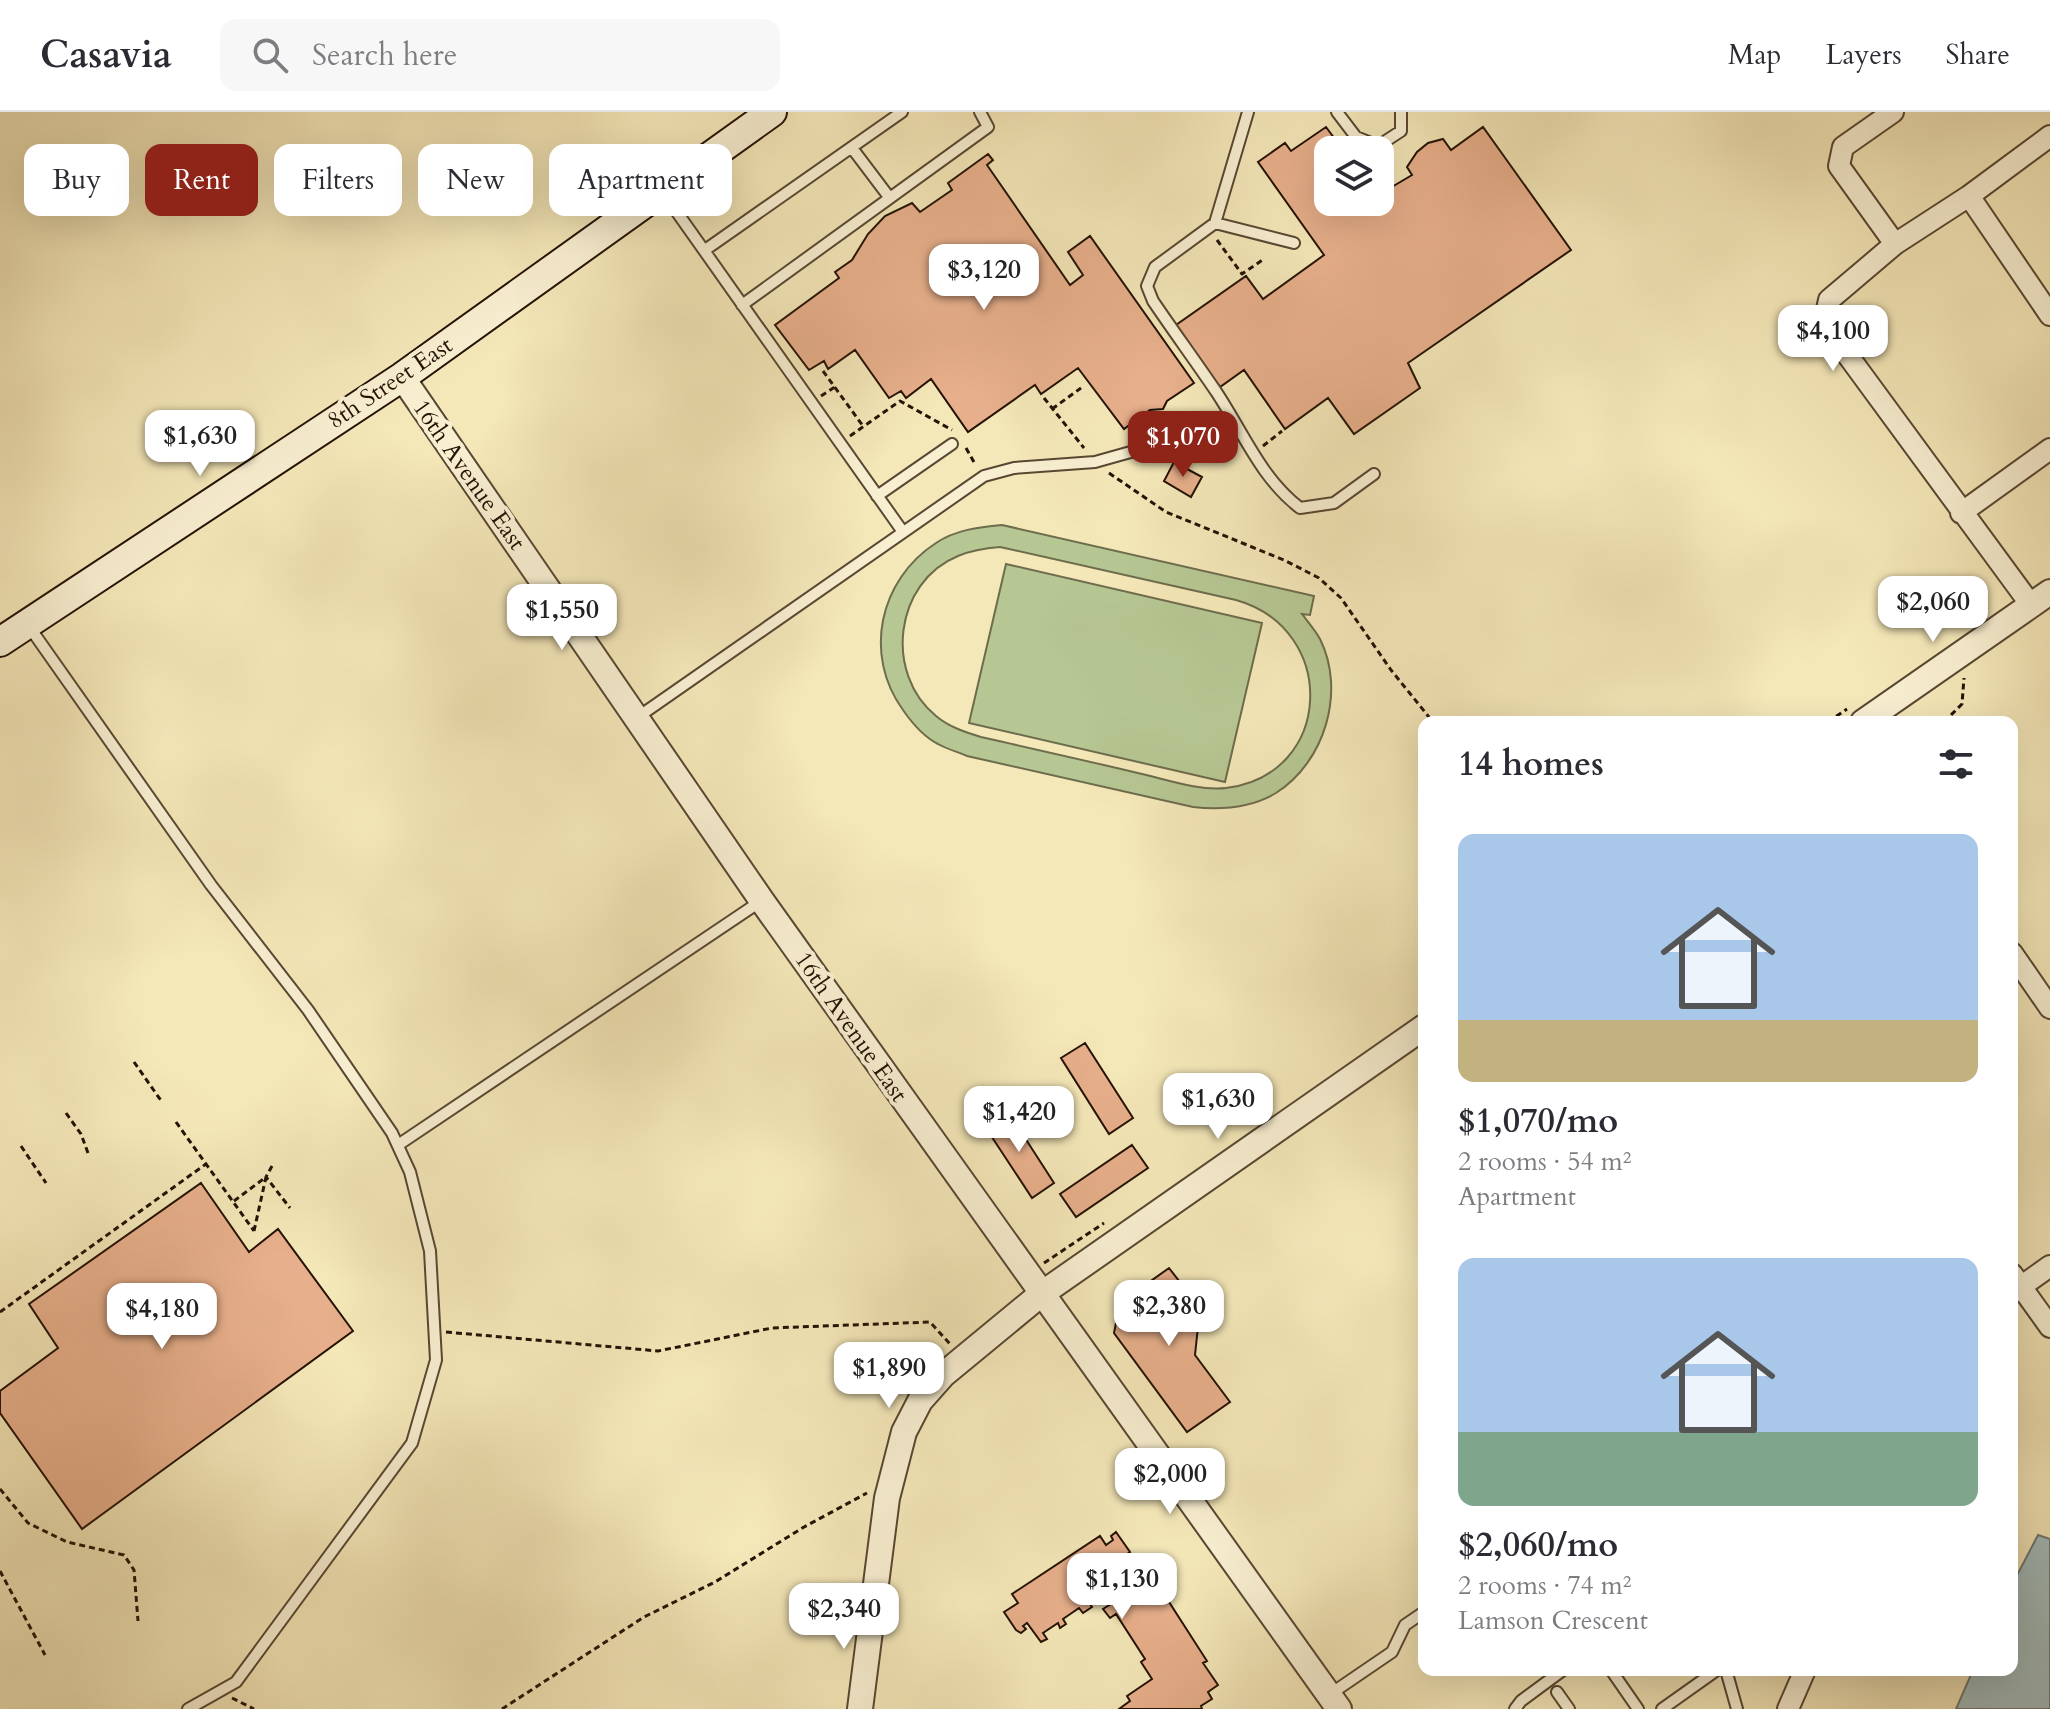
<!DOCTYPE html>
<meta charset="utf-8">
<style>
body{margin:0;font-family:Cardo,serif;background:#f7f7f7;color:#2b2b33;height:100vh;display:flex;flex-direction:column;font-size:30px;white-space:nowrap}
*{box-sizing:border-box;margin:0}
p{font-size:26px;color:#7c7c81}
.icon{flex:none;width:44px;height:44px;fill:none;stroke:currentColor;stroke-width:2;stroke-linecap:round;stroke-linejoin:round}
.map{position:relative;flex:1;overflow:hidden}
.panel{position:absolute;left:1418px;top:604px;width:600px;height:960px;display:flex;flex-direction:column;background:#fff;border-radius:16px;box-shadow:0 8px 32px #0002}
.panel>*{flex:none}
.banner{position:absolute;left:24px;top:32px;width:760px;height:72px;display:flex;gap:16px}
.controls{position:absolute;left:1314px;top:24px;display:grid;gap:16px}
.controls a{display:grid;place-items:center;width:80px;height:80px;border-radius:16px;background:#fff;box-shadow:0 8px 32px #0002;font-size:40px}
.price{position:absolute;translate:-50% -68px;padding:0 18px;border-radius:16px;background:#fff;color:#222;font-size:26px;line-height:52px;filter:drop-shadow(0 2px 4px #0008)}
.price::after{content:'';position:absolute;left:50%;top:48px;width:24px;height:18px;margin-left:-12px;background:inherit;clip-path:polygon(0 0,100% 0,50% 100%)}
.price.on{background:#8f2418;color:#fff}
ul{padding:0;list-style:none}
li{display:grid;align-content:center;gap:16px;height:424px;padding:0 40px}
li span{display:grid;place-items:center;height:248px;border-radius:16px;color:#555}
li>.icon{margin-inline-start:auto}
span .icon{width:144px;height:144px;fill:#fffc;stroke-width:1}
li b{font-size:34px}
h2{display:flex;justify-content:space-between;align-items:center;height:96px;padding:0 40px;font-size:34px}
.pill{padding:0 28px;border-radius:16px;background:#fff;box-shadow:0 8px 32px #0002;font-size:28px;line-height:72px}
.pill.on{background:#8f2418;color:#fff}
header{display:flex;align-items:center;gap:48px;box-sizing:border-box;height:112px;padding:0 40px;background:#fff;border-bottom:2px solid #e1e1e2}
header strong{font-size:38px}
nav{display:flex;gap:44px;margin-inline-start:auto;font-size:28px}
.search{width:560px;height:72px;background:#f7f7f7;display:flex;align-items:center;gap:20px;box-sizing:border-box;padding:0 28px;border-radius:16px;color:#7c7c81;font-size:30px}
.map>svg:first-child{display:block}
</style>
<header>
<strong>Casavia</strong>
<div class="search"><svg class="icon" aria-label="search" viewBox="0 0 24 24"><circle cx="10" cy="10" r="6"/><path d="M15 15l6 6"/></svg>Search here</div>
<nav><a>Map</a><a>Layers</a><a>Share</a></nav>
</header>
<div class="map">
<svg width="2050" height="1597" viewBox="0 0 2050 1597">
<rect width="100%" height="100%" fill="#f4e7b8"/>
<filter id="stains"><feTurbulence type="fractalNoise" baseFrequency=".0025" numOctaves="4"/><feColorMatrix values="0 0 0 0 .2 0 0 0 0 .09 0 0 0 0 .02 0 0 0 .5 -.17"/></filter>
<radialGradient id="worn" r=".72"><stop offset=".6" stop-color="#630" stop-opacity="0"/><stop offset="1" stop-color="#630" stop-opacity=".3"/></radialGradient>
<path fill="#b6c793" stroke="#6d6c4c" stroke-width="2" fill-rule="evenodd" d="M1002 413 1314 484 1310 503 1302 502C1308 510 1315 518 1320 527 1346 579 1325 650 1276 681 1251 696 1221 698 1193 695L967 644C958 640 947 637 938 632 924 625 912 611 903 598 863 543 879 468 936 431 955 418 979 415 1002 413ZM1000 435 1236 488C1339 517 1334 663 1226 676 1199 679 1168 668 1142 662 1088 649 1034 637 981 625 965 620 949 615 936 604 884 562 894 470 958 444 972 438 986 436 1000 435Z
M1006 452 1262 511 1225 670 969 611Z"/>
<path fill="#a2bcbb" stroke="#707872" stroke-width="2" d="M2038 1423 2050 1427V1597H1956L1973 1558H2012V1473Z"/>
<path fill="#e7af8b" stroke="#241205" stroke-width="2" d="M1326 15 1343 38H1328V90H1380V82L1412 63 1407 55 1417 40 1428 31 1443 27 1451 38 1483 15 1571 138 1408 251 1420 276 1354 322 1328 286 1285 317 1244 258 1220 275 1176 213 1246 164 1263 187 1324 143 1258 50 1285 31 1291 39Z
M988 42 993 48 987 53 1070 173 1083 163 1068 140 1090 124 1194 271 1167 289 1163 297 1150 298 1124 317 1078 256 1041 282 1035 273 968 320 931 267 906 286 901 279 889 286 855 238 828 257 824 249 809 258 775 213 839 166 835 160 852 148 868 122 885 104 912 91 920 100 952 78 948 71Z
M1174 350 1202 365 1191 385 1164 369Z
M1085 931 1133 1006 1109 1022 1061 946Z
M1007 998 1054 1071 1032 1086 984 1013Z
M1132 1033 1148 1056 1076 1105 1060 1082Z
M201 1071 249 1140 278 1117 353 1219 82 1417 0 1301V1279L58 1236 29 1192Z
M1169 1156 1200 1196 1195 1243 1230 1290 1187 1320 1114 1221 1120 1191Z
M1116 1420 1130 1440 1127 1442 1129 1446 1134 1443 1141 1453 1137 1455 1145 1466 1151 1462 1207 1549 1203 1551 1218 1573 1208 1580 1212 1587 1201 1594 1202 1597H1119L1130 1589 1127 1584 1152 1567 1141 1550 1145 1547 1116 1502 1110 1506 1103 1497 1111 1492 1103 1481 1089 1490 1092 1495 1083 1501 1079 1496 1063 1507 1066 1512 1060 1516 1058 1511 1043 1521 1047 1527 1041 1530 1027 1511 1023 1514 1026 1517 1021 1521 1016 1518 1004 1500 1018 1491 1012 1482 1100 1424 1106 1433 1113 1428 1111 1424Z"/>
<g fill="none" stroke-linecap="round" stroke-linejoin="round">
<defs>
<path id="service" d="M1248 0 1215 111 1155 155 1147 174 1153 189C1174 220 1196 250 1217 281 1244 322 1261 366 1300 396L1334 391 1374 362
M1337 0 1356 25 1378 34 1401 19V0
M852 36 889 85
M662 79 903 420
M1215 111 1294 131
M705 138 902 0
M742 193 988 15 980 0
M877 384 952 332
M28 513 211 773 308 898 392 1021 410 1060 430 1139 436 1248 412 1331 236 1570 188 1597
M638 605 984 364 1014 356 1095 350 1234 311
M398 1033 761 789
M1611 1558 1638 1597
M1726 1558 1737 1597
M1557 1580 1569 1597
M1329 1583 1392 1540 1405 1513 1424 1500
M1515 1597 1521 1589 1563 1558
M1662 1597 1717 1558"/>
<path id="minor" d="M1893 0 1843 35 1839 54 1895 132
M1969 84 2050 203
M1961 401 2050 337
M2031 493 1824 211 1829 188 1895 132 1969 84 2050 24
M2012 841 2050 896
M2012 1162 2050 1215
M2012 1181 2050 1154
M1788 1597 1805 1558"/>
<path id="tertiary" d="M402 265 762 789 1339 1597
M1863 610 2050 480
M860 1597 887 1386 904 1320 920 1289 943 1263 1040 1183 1424 915"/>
<path id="secondary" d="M0 530 402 265 772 0"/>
</defs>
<use href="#service" stroke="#584732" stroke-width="14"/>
<use href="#minor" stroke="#584732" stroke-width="24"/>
<use href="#tertiary" stroke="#584732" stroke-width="28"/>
<use href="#secondary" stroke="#241205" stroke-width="32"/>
<path stroke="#241205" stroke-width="3" stroke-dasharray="6 4" stroke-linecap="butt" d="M1217 128 1242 162 1264 147
M823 259 863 314
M821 284 835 275
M1044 286 1084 336
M1052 297 1081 276
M850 324 900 289 952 318
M1263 334 1282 319
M966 336 974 350
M1109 361 1166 400 1284 448 1319 466 1341 486 1391 558 1433 610
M1828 610 1847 597
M1944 610 1962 592 1964 566
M134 950 162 990
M66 1001 81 1022 88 1041
M176 1010 254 1119
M21 1034 46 1071
M272 1054 266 1065 290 1096
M234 1089 266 1065
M254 1119 266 1065
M1044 1151 1104 1111
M0 1200 206 1052
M446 1220 658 1239 772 1216 930 1210 950 1232
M0 1377 28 1411 67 1430 124 1443 134 1458 138 1509
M0 1459 45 1543
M232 1586 254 1597
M502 1597 644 1505 715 1470 804 1415 867 1381"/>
<use href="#service" stroke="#f8efd1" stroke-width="10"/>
<use href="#minor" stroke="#f8efd1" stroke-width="20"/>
<use href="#tertiary" stroke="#f8efd1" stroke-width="24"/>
<use href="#secondary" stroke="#f8efd1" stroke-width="28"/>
</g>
<g text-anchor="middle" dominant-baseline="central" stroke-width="8" stroke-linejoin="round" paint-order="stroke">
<g font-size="24" fill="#241205" stroke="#f8efd1">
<text transform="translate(390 271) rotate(-34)">8th Street East</text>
<text transform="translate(469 363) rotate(55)">16th Avenue East</text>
<text transform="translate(851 915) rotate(55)">16th Avenue East</text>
</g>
</g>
<rect width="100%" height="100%" filter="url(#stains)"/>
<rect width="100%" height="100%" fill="url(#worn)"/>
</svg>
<div class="controls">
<a><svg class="icon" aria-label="layers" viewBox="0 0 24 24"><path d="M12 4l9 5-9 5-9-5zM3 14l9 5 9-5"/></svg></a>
</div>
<b class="price" style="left:984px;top:200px">$3,120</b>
<b class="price" style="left:1833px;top:261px">$4,100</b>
<b class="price" style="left:200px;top:366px">$1,630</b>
<b class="price on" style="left:1183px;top:367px">$1,070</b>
<b class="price" style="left:1933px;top:532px">$2,060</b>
<b class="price" style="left:562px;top:540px">$1,550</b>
<b class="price" style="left:1218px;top:1029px">$1,630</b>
<b class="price" style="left:1019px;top:1042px">$1,420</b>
<b class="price" style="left:1169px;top:1236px">$2,380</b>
<b class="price" style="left:162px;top:1239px">$4,180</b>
<b class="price" style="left:889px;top:1298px">$1,890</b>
<b class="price" style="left:1170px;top:1404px">$2,000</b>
<b class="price" style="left:1122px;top:1509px">$1,130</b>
<b class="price" style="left:844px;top:1539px">$2,340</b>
<div class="banner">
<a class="pill">Buy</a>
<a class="pill on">Rent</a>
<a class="pill">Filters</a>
<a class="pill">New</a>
<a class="pill">Apartment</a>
</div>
<section class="panel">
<h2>14 homes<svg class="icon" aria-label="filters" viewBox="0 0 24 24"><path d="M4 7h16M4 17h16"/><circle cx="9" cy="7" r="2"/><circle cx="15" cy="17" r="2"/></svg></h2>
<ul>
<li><span style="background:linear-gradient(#a9c7e8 75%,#c2b280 0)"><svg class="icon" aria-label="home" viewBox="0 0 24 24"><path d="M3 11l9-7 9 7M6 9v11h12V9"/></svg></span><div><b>$1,070/mo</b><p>2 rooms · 54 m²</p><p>Apartment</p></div></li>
<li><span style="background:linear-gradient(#a9c7e8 70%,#7fa58c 0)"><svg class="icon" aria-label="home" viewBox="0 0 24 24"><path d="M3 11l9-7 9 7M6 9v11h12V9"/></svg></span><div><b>$2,060/mo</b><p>2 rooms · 74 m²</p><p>Lamson Crescent</p></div></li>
</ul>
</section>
</div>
